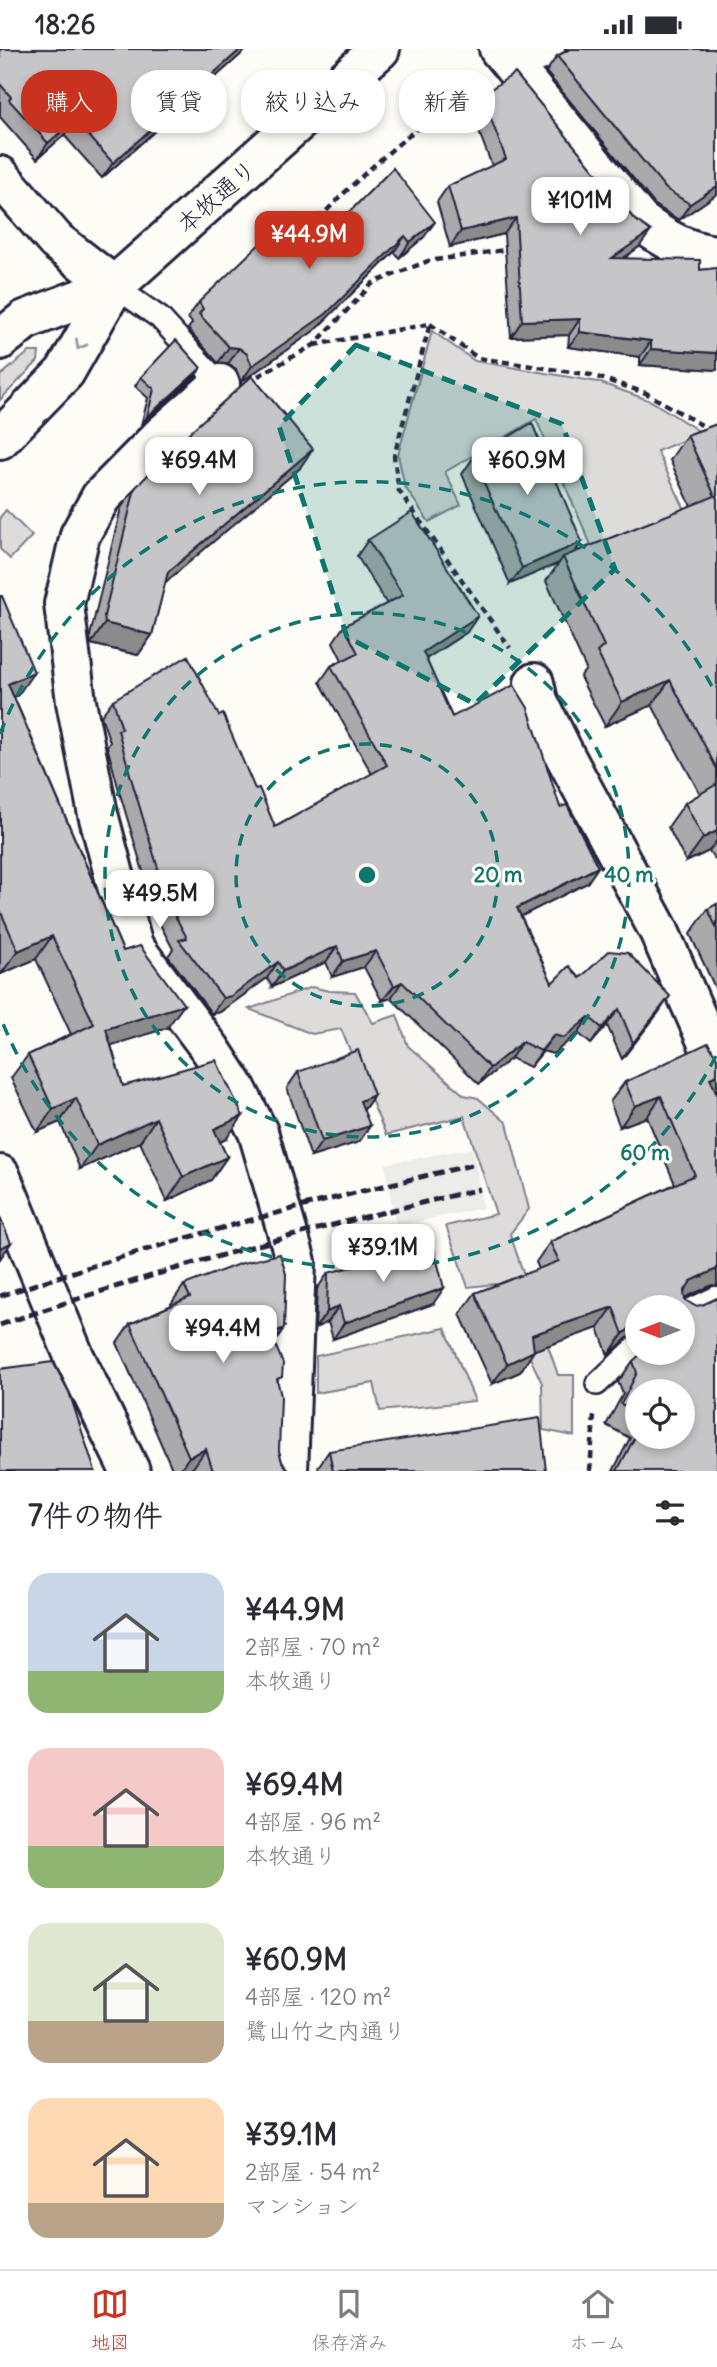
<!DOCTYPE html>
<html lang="ja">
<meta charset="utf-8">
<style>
body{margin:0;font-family:Delius,"Klee One",sans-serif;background:#f2f2f3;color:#2b2b33;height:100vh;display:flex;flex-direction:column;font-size:26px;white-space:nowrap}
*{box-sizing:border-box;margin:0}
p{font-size:23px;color:#7c7c81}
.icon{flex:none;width:38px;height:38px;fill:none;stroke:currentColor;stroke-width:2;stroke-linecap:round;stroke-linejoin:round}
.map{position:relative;height:1422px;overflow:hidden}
.side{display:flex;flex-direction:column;background:#fff;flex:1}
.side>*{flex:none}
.banner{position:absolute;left:21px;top:21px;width:676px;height:63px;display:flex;gap:14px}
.needle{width:46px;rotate:270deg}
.controls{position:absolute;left:625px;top:1246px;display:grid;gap:14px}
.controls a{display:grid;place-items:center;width:70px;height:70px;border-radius:50%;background:#fff;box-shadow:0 4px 10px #0003;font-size:35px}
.price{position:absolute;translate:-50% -60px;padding:0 16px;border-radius:14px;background:#fff;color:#222;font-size:23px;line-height:46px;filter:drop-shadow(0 2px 4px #0008)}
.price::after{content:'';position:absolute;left:50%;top:42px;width:21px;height:16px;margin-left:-10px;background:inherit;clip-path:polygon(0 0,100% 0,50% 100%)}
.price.current{background:#c8321e;color:#fff}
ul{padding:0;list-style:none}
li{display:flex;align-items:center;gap:21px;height:175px;padding:0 28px}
li span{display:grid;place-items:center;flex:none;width:196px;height:140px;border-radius:21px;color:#555}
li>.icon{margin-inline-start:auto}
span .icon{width:84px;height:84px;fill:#fffc;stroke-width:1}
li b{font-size:30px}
h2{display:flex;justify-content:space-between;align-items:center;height:84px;padding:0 28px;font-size:30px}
.tag{padding:0 24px;border-radius:28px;background:#fff;box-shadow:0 4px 10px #0003;font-size:24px;line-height:63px}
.tag.current{background:#c8321e;color:#fff}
.status{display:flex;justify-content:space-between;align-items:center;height:49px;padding:0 35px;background:#fff;direction:ltr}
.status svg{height:19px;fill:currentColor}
.dock{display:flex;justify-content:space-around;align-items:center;height:98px;border-top:2px solid #e1e1e2;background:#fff;font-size:19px;color:#7c7c81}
.dock a{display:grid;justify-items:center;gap:4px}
.dock .current{color:#c8321e}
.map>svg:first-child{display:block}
</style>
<div class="status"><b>18:26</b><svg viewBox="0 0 49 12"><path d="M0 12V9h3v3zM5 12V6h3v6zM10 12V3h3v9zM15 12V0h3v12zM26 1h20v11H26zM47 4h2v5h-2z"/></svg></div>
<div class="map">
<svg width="717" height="1422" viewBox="0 0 717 1422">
<rect width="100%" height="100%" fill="#fdfcf7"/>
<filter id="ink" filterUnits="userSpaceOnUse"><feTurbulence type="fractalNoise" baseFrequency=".0143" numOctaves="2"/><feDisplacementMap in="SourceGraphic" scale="14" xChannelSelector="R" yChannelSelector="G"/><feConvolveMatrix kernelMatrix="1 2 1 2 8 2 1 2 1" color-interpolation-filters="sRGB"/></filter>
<g filter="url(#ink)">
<path fill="#ecece9" d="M473 1099 483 1159 396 1177 385 1115Z"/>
<path fill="#dddcdb" stroke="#807f8b" stroke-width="2" d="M432 282 475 312 598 333 651 352 702 384 657 402 689 469 595 505 536 370 445 423 461 456 429 473 405 438 398 406Z
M29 303H39L38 312 0 351V327Z
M6 461 32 487 10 510 0 500V468Z
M312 938 329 942 355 943 373 974 397 966 408 997 464 1046 478 1049 507 1074 529 1160 510 1185 558 1326H574V1387L543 1381 542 1334 495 1235 468 1238 446 1177 496 1165 464 1067 386 1086 341 980 312 985 249 960Z
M445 1279 475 1352 380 1362 374 1334 316 1344V1307Z"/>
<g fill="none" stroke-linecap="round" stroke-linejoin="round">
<defs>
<path id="service" d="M114 237 160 269 220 335
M682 1265 717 1248
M597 1335 637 1297"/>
<path id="minor" d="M499 0 640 172C664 190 687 203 717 206
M530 5 545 0
M0 127 56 192 114 237
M220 335 162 386 101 448 80 486 64 555 76 653 98 765 133 897 211 1001 237 1041 258 1083 296 1213 288 1422
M534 634 538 652 566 709 659 882 717 1015"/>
<path id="tertiary" d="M0 291 25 271 114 237
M0 390 65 323 114 237 380 0
M0 1126 74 1307 130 1422"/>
</defs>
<use href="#service" stroke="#22223b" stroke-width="26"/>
<use href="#minor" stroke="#22223b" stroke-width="44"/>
<use href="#tertiary" stroke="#22223b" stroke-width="44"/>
<path stroke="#22223b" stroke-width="4.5" stroke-dasharray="7 5" stroke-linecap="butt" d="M302 188C352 132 413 80 474 37
M430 275 478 309 591 326 646 344 717 385
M314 296 430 275 394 407 399 442 510 599
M258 327 314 296 373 234 428 212 511 200
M590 1422 594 1367"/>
<use href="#service" stroke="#fdfcf7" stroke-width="21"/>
<use href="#minor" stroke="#fdfcf7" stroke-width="38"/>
<use href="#tertiary" stroke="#fdfcf7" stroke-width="38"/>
<path stroke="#22223b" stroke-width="5" stroke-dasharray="10 5" stroke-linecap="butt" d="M0 1247C157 1194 315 1152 476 1115
M0 1276C158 1221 317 1178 480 1140"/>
</g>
<path fill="#aaaaac" stroke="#22223b" stroke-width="2" fill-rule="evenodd" d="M0 0H247L102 129 64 86 37 110 0 68Z
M566 0H717V145L679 171 655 156 546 23 557 7 566 2Z
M482 46 639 198 624 209 700 221 717 219V321L640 316V308L568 298 569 286 511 288 504 185 450 198 437 153 448 137 492 117 471 62Z
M393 119 424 188 399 209 394 203 315 281 241 333 236 320 228 315 218 314 188 280 192 274 188 269 199 253 314 199Z
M201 319 195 327 141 376 148 349 135 337 141 328Z
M717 375V813L709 802 686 813 668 778 685 754 700 745 652 656 605 677 580 628 586 620 546 532 559 514 510 535 462 425 473 409 575 503 691 457 670 411 687 386Z
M299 420 165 533 152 586 138 606 91 595 90 587 121 459 135 439Z
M368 491 467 583 426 610 452 668 560 758 598 818 587 834 521 867 552 934 580 929 659 963 622 1010 607 976 591 995 578 984 553 1005 543 1002 530 1018 511 1009 479 1035 391 949 382 952 364 918 332 928 326 913 272 938 267 929 220 963 212 965 168 907 173 900 144 845 148 839 120 745 107 697 110 693 101 667 113 651 255 740 275 778 372 725 320 633 331 617 342 611 333 593 344 577 387 555 357 507Z
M0 547 18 646 14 648 123 902 167 979 111 996 123 1037 226 1090 220 1093 227 1108 211 1131 167 1152 140 1093 80 1120 60 1073 37 1083 11 1029 28 1006 71 985 36 910 1 925 0 923Z
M717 855V943L690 885 708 860Z
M717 1009 712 1236 685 1249 717 1422H613L630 1389 606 1376 623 1345 618 1333 633 1312 682 1304V1258H637V1285L633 1284 608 1306 598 1279 534 1301 520 1323 492 1335 460 1265 475 1244 539 1220 536 1213 550 1193 675 1135 647 1068 620 1078 610 1053 625 1033ZM637 1342 682 1388H637Z
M298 1023 374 1046 363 1062 370 1077 359 1093 311 1108 287 1039Z
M328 1224 433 1255 333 1290 328 1273 315 1279 317 1240Z
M184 1236 284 1279 274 1293 278 1334 279 1402 282 1413 286 1422H194L193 1419 186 1422H173L117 1294 130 1275 172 1256 171 1255Z
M329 1402 546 1422H319L318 1418Z"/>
<path fill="#8b8b8c" stroke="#22223b" stroke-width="2" d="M241 0H247L102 129 113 114Z
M75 71 64 86 37 110 48 94Z
M717 137V145L679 171 690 155Z
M516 169 504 185 450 198 461 182Z
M435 173 424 188 399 209 410 193Z
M651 182 639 198 601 225 612 209Z
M405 187 394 203 315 281 241 333 252 317Z
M580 270 569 286 511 288 522 272Z
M580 283 651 292 640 308 568 298Z
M229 298 239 299 228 315 218 314Z
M651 300 717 304V321L640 316Z
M201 319 195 327 141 376 147 368Z
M313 400 299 420 154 543 168 523Z
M582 493 571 509 563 508 559 514 510 535 522 519Z
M478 567 467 583 412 619 423 603Z
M105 574 152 586 138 606 91 595Z
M34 623 18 646 0 655 8 635Z
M670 631 652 656 605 677 622 653Z
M717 782V791L709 802 686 813 703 789Z
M598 818 587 834 506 875 517 859Z
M52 887 36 910 1 925 18 902Z
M337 897 326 913 272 938 283 922Z
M376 902 364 918 332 928 343 912Z
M278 913 267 929 220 963 212 965 223 949Z
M402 933 391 949 382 952 394 937Z
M670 947 659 963 622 1010 633 994Z
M184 956 167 979 90 1003 106 980Z
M619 960 607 976 591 995 602 979Z
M589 968 578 984 553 1005 543 1002 530 1018 554 986Z
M522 993 511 1009 479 1035 490 1019Z
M717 1026V1042L695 1050 710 1029Z
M374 1046 363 1062 360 1052Z
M661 1047 647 1068 620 1078 635 1057Z
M76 1049 60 1073 37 1083 53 1060Z
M243 1067 226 1090 198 1103 214 1080Z
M156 1069 140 1093 80 1120 97 1096Z
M370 1077 359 1093 311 1108 322 1092Z
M227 1108 211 1131 167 1152 183 1128Z
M11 1194 0 1210V1199Z
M717 1220V1237L712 1236 676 1253 691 1232Z
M444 1239 433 1255 333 1290 344 1274Z
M339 1257 328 1273 315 1279 327 1263Z
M613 1258 598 1279 518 1307 532 1286Z
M637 1273V1285L633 1284 608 1306 623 1285Z
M284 1279 271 1298V1285Z
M534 1302 520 1323 492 1335 507 1315Z
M206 1400 193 1419 186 1422H179L189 1408Z"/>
<path fill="#c6c6c8" stroke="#22223b" stroke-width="2" d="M0 0H241L113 114 75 71 48 94 9 51 11 48 0 35Z
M570 0H717V137L690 155 666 140 557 7Z
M515 24 634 170 651 182 612 209 700 211V221L717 219V304L651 300V292L580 283V270L522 272 516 169 461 182 448 137 506 110 482 46Z
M393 119 435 173 410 193 405 187 326 265 252 317 247 305 239 299 229 298 199 265 203 260 199 253 291 165 314 199Z
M176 291 201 319 147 368 154 340 141 328Z
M252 327 313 400 168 523 152 586 105 574 104 567 135 439 191 382Z
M532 374 582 493 522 519 473 409Z
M717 375V720L670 631 622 653 597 603 604 597 563 508 715 447 687 386Z
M412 463 478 567 423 603 452 668 514 636 528 659 560 758 567 756 598 818 517 859 552 934 569 917 580 929 609 902 628 904 670 947 633 994 619 960 602 979 589 968 564 989 554 986 541 1002 522 993 490 1019 402 933 394 937 376 902 343 912 337 897 283 922 278 913 231 947 223 949 179 891 187 889 155 829 160 826 131 729 118 681 122 680 113 651 188 607 219 667 223 665 255 740 259 739 275 778 387 716 331 617 358 604 344 577 403 546 368 491Z
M0 547H2L34 623 8 635 123 902 140 897 184 956 106 980 123 1037 216 1011 243 1067 214 1080 227 1108 183 1128 156 1069 97 1096 76 1049 53 1060 28 1006 94 975 52 887 18 902 0 861Z
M717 735V782L703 789 685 754Z
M717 855V880L708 860Z
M708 994 717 1009V1026L710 1029 717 1045V1220L691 1232 684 1243 685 1251 695 1257 702 1256 717 1249V1422H617L637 1384V1388H682V1342H637V1364L621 1355 637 1324 633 1312 642 1304H682V1258H637V1273L623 1285 613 1258 532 1286 534 1302 507 1315 475 1244 559 1212 550 1193 695 1126 661 1047 635 1057 625 1033Z
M358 1001 374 1046 360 1052 370 1077 322 1092 298 1023Z
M0 1168 11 1194 0 1199Z
M434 1200 444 1239 344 1274 339 1257 327 1263 328 1224 405 1203 413 1206Z
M280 1205 286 1225 284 1279 271 1285 283 1315 282 1328 277 1330 281 1347 279 1402 282 1413 288 1420 280 1422H213L206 1400 189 1408 130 1275 190 1248 184 1236 239 1215Z
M53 1313 69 1343 95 1422H0V1320Z
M540 1369 546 1422H333L329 1402Z"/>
<defs><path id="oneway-chevron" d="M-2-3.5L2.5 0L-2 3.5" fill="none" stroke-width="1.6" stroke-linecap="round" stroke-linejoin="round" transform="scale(1.75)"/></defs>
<use stroke="#9a9aa2" href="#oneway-chevron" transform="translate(80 296) rotate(119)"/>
</g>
<path fill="#0f766e" fill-opacity="0.2" stroke="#0f766e" stroke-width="5" stroke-dasharray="14 9" stroke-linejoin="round" d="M356 296 562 375 615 520 475 655 347 588 279 377Z"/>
<g fill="none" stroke="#0f766e" stroke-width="3.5" stroke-dasharray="12 9">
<circle cx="367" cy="826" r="131"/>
<circle cx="367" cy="826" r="262"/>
<path d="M716 1007A393 393 0 0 1 0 967M0 685A393 393 0 0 1 716 645"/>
</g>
<g text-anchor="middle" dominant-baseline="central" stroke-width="6" stroke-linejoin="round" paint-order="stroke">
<g font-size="24" fill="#22223b" stroke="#fdfcf7">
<text transform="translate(216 147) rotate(-41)">本牧通り</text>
</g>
</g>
<circle cx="367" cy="826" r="10" fill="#0f766e" stroke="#fdfcf7" stroke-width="3.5"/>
<g font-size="21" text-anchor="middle" font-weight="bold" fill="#0f766e" stroke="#fdfcf7" stroke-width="6" stroke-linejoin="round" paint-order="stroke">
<text x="498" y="833">20 m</text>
<text x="629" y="833">40 m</text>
<text x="645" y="1111">60 m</text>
</g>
</svg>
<div class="controls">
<a><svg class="needle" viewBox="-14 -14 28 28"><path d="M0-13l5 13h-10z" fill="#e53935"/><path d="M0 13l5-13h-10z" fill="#7c7c81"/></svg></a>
<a><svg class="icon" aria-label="locate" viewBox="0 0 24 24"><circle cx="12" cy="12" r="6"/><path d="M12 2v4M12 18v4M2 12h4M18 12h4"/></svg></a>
</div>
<b class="price" style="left:580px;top:188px">¥101M</b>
<b class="price current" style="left:309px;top:222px">¥44.9M</b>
<b class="price" style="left:199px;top:448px">¥69.4M</b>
<b class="price" style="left:527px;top:448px">¥60.9M</b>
<b class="price" style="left:160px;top:881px">¥49.5M</b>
<b class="price" style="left:383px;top:1235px">¥39.1M</b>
<b class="price" style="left:223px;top:1316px">¥94.4M</b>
<div class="banner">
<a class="tag current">購入</a>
<a class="tag">賃貸</a>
<a class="tag">絞り込み</a>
<a class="tag">新着</a>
</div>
</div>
<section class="side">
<h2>7件の物件<svg class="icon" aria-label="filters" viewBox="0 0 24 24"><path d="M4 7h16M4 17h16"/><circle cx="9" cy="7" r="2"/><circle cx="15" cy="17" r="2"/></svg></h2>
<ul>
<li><span style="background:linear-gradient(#c9d6e8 70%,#8fb573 0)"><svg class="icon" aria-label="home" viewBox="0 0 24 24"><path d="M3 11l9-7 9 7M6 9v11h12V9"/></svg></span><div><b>¥44.9M</b><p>2部屋 · 70 m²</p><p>本牧通り</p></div></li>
<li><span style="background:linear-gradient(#f6c9c9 70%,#8fb573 0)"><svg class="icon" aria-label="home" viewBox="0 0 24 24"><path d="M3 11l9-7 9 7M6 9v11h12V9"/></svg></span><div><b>¥69.4M</b><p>4部屋 · 96 m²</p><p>本牧通り</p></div></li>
<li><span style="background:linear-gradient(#dfe7d0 70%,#b9a48a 0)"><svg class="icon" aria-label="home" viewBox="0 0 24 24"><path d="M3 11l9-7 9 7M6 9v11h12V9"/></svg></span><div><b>¥60.9M</b><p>4部屋 · 120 m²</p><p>鷺山竹之内通り</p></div></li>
<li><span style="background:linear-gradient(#ffd9b3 75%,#b9a48a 0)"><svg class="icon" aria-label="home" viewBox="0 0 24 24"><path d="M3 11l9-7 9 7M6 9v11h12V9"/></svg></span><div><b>¥39.1M</b><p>2部屋 · 54 m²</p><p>マンション</p></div></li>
</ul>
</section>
<nav class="dock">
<a class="current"><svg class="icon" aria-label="map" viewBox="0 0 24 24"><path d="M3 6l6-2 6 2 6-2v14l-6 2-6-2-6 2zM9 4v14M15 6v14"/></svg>地図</a>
<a><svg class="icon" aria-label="saved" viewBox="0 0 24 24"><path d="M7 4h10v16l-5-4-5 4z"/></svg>保存済み</a>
<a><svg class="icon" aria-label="home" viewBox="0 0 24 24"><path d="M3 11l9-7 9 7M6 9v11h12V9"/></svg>ホーム</a>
</nav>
